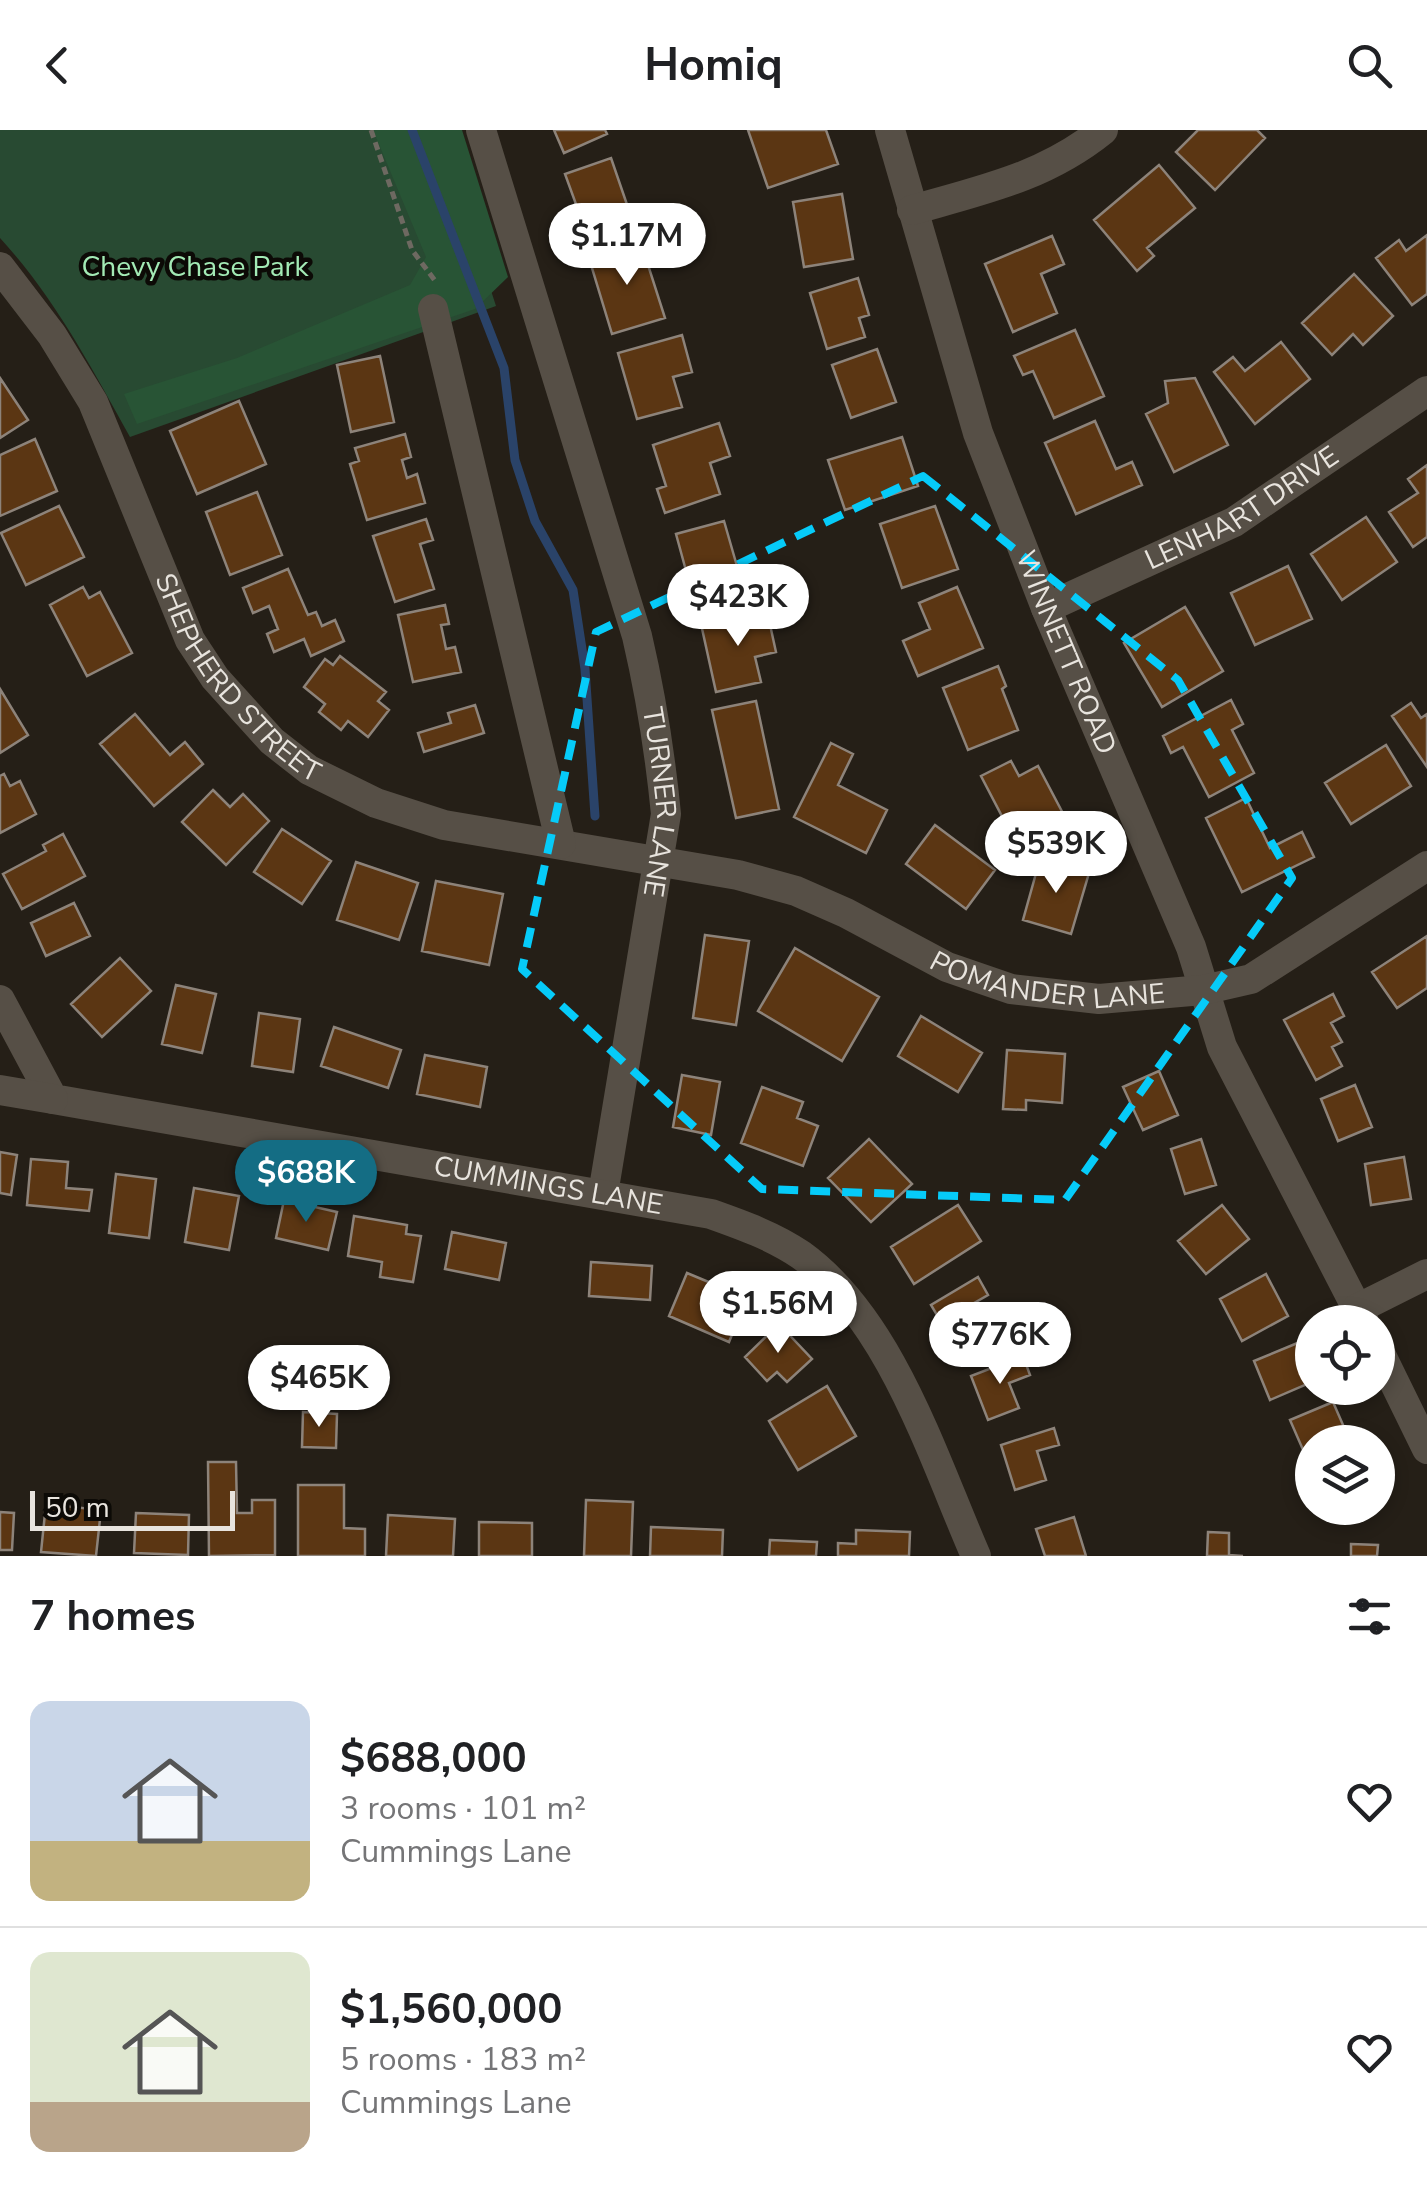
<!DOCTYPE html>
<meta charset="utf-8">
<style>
body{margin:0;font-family:"Nunito Sans",sans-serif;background:#f6f6f6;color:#202124;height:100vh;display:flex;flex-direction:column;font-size:38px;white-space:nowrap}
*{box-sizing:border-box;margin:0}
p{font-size:32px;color:#757577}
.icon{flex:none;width:55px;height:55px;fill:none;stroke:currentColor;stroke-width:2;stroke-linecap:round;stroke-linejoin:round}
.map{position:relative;height:1426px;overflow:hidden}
.details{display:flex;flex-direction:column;background:#fff;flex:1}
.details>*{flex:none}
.buttons{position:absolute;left:1295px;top:1175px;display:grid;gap:20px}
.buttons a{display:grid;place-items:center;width:100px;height:100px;border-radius:50%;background:#fff;box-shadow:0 5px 15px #0003;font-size:50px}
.scale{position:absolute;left:30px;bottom:25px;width:205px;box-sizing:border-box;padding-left:10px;border:5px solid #e8e4de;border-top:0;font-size:28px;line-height:35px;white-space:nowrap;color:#e8e4de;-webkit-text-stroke:8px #0c0a06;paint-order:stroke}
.price{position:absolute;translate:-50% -85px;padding:0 22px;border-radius:35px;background:#fff;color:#222;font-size:32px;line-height:65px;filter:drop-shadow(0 2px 5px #0008)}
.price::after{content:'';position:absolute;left:50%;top:60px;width:30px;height:22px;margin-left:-15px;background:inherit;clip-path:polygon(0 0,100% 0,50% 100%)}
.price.selected{background:#146d84;color:#fff}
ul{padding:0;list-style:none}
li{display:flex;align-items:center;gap:30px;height:250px;padding:0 30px}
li+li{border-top:2px solid #e0e0e0}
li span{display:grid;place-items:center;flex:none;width:280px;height:200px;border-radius:20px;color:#555}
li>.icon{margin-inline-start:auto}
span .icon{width:120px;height:120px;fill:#fffc;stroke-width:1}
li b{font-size:42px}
h2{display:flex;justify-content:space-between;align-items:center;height:120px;padding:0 30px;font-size:42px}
header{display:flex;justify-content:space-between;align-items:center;height:130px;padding:0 30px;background:#fff;font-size:45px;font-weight:700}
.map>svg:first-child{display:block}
</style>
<header><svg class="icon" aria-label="back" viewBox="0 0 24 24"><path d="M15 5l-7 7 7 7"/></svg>Homiq<svg class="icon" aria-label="search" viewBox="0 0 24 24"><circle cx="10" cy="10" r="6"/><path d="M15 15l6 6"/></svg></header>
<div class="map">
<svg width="1427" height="1426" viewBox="0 0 1427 1426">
<rect width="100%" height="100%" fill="#251f17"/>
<path fill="#284a32" d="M0 0H439L496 176 130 307C91 237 55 168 0 108Z"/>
<path fill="#285435" d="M373 0H462L508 147 475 179 137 294 124 264 237 228 410 155 426 127Z"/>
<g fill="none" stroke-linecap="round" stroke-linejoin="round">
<path stroke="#2a4369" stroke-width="9" d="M412 0 504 238 515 330 535 391 573 460 585 539 595 686"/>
</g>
<path fill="#5b3613" stroke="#8d837a" stroke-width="2.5" d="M554 0H605L607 4 564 23Z
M748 0H826L838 34 768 58Z
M1198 0H1257L1265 8 1215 60 1176 22Z
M611 28 634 95 589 110 565 44Z
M1159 35 1195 78 1147 118 1154 126 1137 141 1094 90Z
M842 64 853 129 804 137 793 72Z
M1427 105V164L1412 175 1376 128 1399 110 1406 121Z
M1052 106 1064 134 1041 144 1057 183 1013 202 985 134Z
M641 113 665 188 612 204 589 128Z
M1354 144 1393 186 1363 215 1353 204 1332 225 1302 193Z
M858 148 869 185 859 188 865 207 827 219 810 163Z
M1075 200 1104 266 1054 288 1033 241 1023 245 1014 226Z
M682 205 692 242 673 247 682 277 637 289 618 223Z
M1281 212 1310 249 1255 294 1214 242 1233 227 1245 241Z
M877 219 896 272 851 288 832 235Z
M380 226 394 292 351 302 337 235Z
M0 248 28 290 0 308Z
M1195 248 1228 315 1174 342 1146 284 1168 273 1165 251Z
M239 271 266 334 197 364 170 301Z
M1095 291 1116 339 1132 332 1142 355 1076 384 1045 313Z
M719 293 730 326 710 333 720 364 665 383 657 359 666 356 653 315Z
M405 304 411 327 402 330 407 348 417 344 425 373 367 390 350 334 359 331 355 318Z
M902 307 918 356 845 380 828 330Z
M35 309 57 361 0 386V325Z
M1427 335V407L1413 417 1389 382 1418 363 1408 349Z
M257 362 282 425 230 445 206 382Z
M59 376 84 427 26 455 1 403Z
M935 376 958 439 902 458 880 394Z
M1366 387 1397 432 1342 470 1311 424Z
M426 389 433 410 420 414 434 459 395 472 373 406Z
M724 391 743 457 694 470 676 404Z
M1288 436 1312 489 1255 515 1231 463Z
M288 439 308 485 316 482 322 496 335 490 344 511 311 526 304 509 274 522 267 504 278 499 269 476 253 483 243 458Z
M83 457 89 468 100 462 132 523 87 546 50 475Z
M957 457 983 518 918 546 903 511 930 499 919 473Z
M445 475 449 494 441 495 446 519 455 517 461 542 413 552 398 485Z
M1185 477 1223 541 1162 577 1124 513Z
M767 481 776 522 755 527 761 552 716 562 701 494Z
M340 526 386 562 378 571 389 580 368 607 348 591 341 600 319 582 325 574 304 557 325 529 333 535Z
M998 536 1006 556 1002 559 1018 600 968 620 943 558Z
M0 559 28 605 0 623Z
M1231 570 1243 594 1232 600 1254 643 1209 667 1183 617 1171 623 1163 606Z
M756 571 779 679 736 688 712 580Z
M1411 573 1421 588 1427 584V637L1392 586Z
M475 575 484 603 424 622 418 603 451 593 448 583Z
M135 584 170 625 185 612 203 634 154 676 100 614Z
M831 613 853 624 838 655 887 680 866 723 794 687Z
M1386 615 1411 656 1351 694 1325 653Z
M1011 631 1019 646 1038 636 1068 693 1019 719 981 646Z
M4 644 10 656 20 651 36 684 0 703V646Z
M213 660 230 677 243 664 269 691 226 735 182 692Z
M1246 668 1270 718 1302 702 1314 727 1242 762 1206 688Z
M935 695 995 740 966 779 906 734Z
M282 699 331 731 302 774 254 742Z
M63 704 85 746 22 779 3 744 46 721 43 715Z
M1040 729 1089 743 1071 804 1023 790Z
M356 732 418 753 399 810 337 790Z
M436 751 503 764 489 835 422 821Z
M74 773 90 806 46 826 31 793Z
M705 805 749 811 736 895 693 888Z
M1427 806V858L1397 878 1372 842Z
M795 818 879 867 842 931 758 881Z
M120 828 151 861 102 907 71 874Z
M176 855 216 864 202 923 162 914Z
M1333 864 1344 886 1331 893 1342 912 1332 917 1342 936 1316 950 1284 890Z
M259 883 300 889 293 942 252 936Z
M921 886 982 923 958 962 898 926Z
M334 897 401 920 388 958 321 936Z
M1007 920 1065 924 1062 973 1026 970V980L1003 979Z
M425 925 487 937 480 977 417 964Z
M1159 941 1178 985 1143 1000 1123 957Z
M682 945 720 952 711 1005 673 997Z
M1355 955 1372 997 1338 1011 1321 969Z
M762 957 803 972 797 988 818 996 803 1036 741 1013Z
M869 1009 912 1054 871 1092 828 1048Z
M1201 1009 1216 1055 1185 1064 1171 1019Z
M0 1022 17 1025 11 1065 0 1063Z
M1404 1027 1411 1069 1371 1075 1365 1034Z
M31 1029 68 1032 66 1058 92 1060 89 1081 27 1075Z
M116 1044 156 1049 149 1108 109 1103Z
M194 1058 239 1066 229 1120 185 1112Z
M284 1070 337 1082 328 1120 276 1108Z
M958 1075 981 1111 914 1154 891 1117Z
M1222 1075 1249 1109 1206 1144 1178 1111Z
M354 1086 407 1095 406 1104 421 1106 413 1152 380 1147 382 1132 348 1126Z
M452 1102 506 1113 499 1150 445 1139Z
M591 1132 652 1136 650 1170 589 1166Z
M687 1143 747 1168 729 1212 669 1186Z
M1266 1144 1288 1186 1242 1211 1220 1169Z
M978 1147 988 1165 969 1176 990 1213 963 1229 931 1175Z
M779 1194 812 1229 787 1252 777 1242 767 1251 745 1227Z
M1300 1212 1312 1242V1252L1270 1270 1254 1231Z
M1023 1226 1030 1245 1009 1253 1019 1278 988 1290 971 1246Z
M827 1256 856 1306 798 1340 769 1291Z
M1333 1272 1350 1311 1312 1312V1327L1307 1329 1290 1290Z
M303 1282 337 1284 336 1318 302 1317Z
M1054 1298 1059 1315 1037 1321 1046 1350 1015 1360 1001 1315Z
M208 1332H236L237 1383H252V1370H275V1425L209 1426Z
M298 1355H344V1398L365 1399V1426H298Z
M586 1370 633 1372 631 1426H584Z
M46 1374 101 1380 96 1426 41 1422Z
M0 1382 14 1383 12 1420H0Z
M136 1383 189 1385 188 1425 134 1423Z
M388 1385 455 1389 453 1426H386Z
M1074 1387 1086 1426H1045L1036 1399Z
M479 1392 532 1393V1426H479Z
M651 1397 723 1400 722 1426H650Z
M856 1400 910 1402 909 1426H838V1413L856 1414Z
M1208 1402 1229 1403V1425L1243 1426H1207Z
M770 1410 817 1412 816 1426H769Z
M1351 1414 1378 1415 1377 1426H1351Z"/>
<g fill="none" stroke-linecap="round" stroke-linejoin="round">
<path stroke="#6e6961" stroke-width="5" stroke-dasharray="8 5" stroke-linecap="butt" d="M371 0 412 120 436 152"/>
<g stroke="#564f46" stroke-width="30">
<path id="s1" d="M481 0 637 506C651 566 660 623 666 684L603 1064"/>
<path id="s2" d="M890 0 978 303 1046 478 1191 817 1222 917 1364 1192"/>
<path d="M912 80C982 60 1045 47 1103 0"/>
<path id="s3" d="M0 137 52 205 93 272 190 510 215 548 272 611 309 640 376 673 444 695 738 745 796 761 846 783 947 837 1011 859 1099 869 1203 860 1251 849 1427 736"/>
<path d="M433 179 561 714"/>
<path id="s4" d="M1046 478 1234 392 1427 261"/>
<path id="s5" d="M0 870 53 969 711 1084C742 1095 773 1106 801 1125 891 1190 933 1328 976 1426"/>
<path d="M0 960 53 969"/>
<path d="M1357 1179 1427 1144"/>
<path d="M1378 1219 1427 1319"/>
</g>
</g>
<path fill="none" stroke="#06cbf9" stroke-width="8" stroke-dasharray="20 12" stroke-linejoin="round" d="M923 346 1178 550 1292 748 1065 1070 762 1059 522 839 596 502Z"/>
<g text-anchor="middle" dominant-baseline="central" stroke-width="9" stroke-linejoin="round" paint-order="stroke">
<g font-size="28" fill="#a3eab5" stroke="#0c0a06">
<text x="195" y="137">Chevy Chase Park</text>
</g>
<g font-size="28" fill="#e8e4de" stroke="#0c0a06">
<text stroke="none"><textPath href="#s4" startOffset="220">LENHART DRIVE</textPath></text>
<text stroke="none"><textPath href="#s2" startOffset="552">WINNETT ROAD</textPath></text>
<text stroke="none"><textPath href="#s3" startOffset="480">SHEPHERD STREET</textPath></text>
<text stroke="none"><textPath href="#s1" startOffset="698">TURNER LANE</textPath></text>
<text stroke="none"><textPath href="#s3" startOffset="1375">POMANDER LANE</textPath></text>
<text stroke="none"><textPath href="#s5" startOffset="615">CUMMINGS LANE</textPath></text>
</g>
</g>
</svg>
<div class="buttons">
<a><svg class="icon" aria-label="locate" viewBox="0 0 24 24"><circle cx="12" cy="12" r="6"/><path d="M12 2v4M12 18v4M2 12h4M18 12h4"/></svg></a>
<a><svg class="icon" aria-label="layers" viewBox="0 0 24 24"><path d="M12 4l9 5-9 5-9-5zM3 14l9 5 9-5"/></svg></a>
</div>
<div class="scale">50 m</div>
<b class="price" style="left:627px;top:158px">$1.17M</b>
<b class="price" style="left:738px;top:519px">$423K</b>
<b class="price" style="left:1056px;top:766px">$539K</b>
<b class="price selected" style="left:306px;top:1095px">$688K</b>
<b class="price" style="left:778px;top:1226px">$1.56M</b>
<b class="price" style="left:1000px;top:1257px">$776K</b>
<b class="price" style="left:319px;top:1300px">$465K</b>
</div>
<section class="details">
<h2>7 homes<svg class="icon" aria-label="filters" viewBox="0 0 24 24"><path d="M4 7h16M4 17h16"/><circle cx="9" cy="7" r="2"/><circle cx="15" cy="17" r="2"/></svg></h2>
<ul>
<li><span style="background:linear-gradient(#c9d6e8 70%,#c2b280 0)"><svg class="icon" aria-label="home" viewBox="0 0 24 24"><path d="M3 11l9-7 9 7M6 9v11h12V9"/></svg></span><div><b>$688,000</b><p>3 rooms · 101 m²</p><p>Cummings Lane</p></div><svg class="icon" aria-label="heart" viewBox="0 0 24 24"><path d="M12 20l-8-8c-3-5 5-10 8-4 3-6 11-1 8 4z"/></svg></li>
<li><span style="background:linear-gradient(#dfe7d0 75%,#b9a48a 0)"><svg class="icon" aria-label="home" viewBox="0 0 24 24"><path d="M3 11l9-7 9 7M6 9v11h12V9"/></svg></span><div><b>$1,560,000</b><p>5 rooms · 183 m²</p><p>Cummings Lane</p></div><svg class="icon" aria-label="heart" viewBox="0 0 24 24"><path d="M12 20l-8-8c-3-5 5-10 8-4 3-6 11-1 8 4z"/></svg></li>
</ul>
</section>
